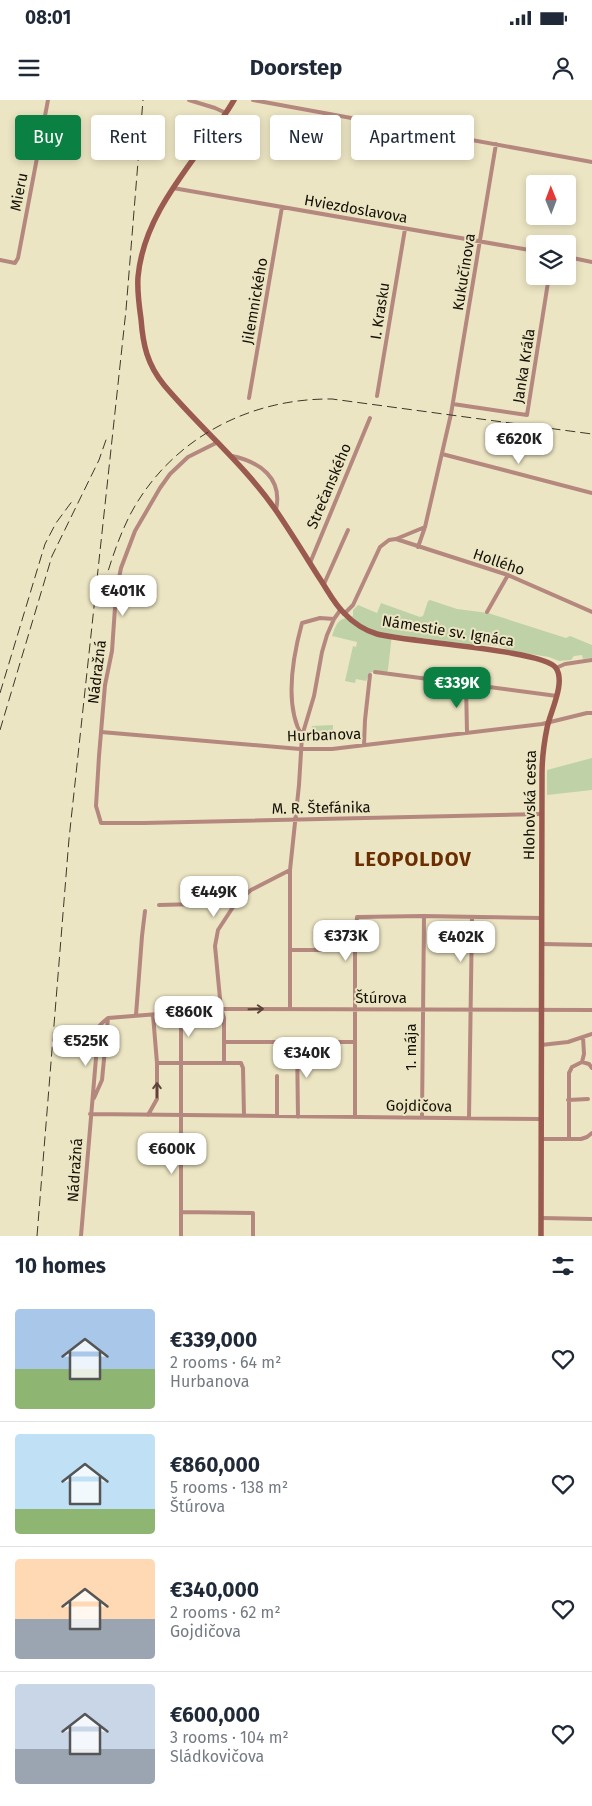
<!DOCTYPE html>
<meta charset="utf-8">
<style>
body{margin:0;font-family:"Fira Sans",sans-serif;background:#f6f6f7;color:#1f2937;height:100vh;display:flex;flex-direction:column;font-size:19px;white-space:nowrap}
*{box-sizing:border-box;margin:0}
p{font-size:16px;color:#747a83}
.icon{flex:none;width:28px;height:28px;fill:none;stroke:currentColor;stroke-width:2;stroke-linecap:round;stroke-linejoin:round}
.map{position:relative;height:1136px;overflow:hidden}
.details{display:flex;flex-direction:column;background:#fff;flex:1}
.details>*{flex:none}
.guide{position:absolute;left:15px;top:15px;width:562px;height:45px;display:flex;gap:10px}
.needle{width:32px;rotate:359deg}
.controls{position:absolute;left:526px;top:75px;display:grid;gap:10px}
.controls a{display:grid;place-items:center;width:50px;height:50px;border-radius:5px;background:#fff;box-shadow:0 2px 8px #0003;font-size:25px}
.price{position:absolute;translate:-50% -42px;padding:0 11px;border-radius:10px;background:#fff;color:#222;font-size:16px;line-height:32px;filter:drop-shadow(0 1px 2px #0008)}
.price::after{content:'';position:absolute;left:50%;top:30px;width:15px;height:11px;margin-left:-8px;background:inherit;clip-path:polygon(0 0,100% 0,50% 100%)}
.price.selected{background:#0b8043;color:#fff}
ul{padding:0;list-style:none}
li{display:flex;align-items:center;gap:15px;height:125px;padding:0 15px}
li+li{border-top:1px solid #e0e1e3}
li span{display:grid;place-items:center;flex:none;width:140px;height:100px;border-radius:5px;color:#555}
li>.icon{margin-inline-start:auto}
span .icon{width:60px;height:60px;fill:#fffc;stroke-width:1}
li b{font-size:21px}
h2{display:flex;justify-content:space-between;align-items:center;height:60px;padding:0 15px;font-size:21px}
.pill{padding:0 18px;border-radius:5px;background:#fff;box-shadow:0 2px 8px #0003;font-size:18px;line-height:45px}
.pill.selected{background:#0b8043;color:#fff}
.status{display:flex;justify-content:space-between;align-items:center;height:35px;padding:0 25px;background:#fff;direction:ltr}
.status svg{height:14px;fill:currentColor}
header{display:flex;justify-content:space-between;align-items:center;height:65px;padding:0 15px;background:#fff;font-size:22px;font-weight:700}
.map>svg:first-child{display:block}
</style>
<div class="status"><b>08:01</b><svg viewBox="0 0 49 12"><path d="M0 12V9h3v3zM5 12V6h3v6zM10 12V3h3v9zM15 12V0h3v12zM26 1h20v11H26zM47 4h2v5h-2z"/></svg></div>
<header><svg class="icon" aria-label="menu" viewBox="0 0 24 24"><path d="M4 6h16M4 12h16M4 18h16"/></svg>Doorstep<svg class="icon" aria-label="person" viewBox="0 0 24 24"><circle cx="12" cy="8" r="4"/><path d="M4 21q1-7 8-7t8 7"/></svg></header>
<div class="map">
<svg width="592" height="1136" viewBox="0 0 592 1136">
<rect width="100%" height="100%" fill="#ece5c3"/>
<path fill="#bfd2a7" d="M430 500 457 509 488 513 566 538 570 536 592 545V558L583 559 582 555 574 556 571 560 559 561 549 557 512 551 498 546 481 544 474 545 392 534 388 570 387 572C375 571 371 568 366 581L356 579 355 583 345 581 353 546 356 547 357 542 332 536C337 522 338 519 353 516V510L358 505 377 513 381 503 420 517 423 516 428 501Z
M333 625V640H309L312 626Z
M592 658V690L547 695V670Z"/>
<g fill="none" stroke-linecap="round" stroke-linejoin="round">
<path stroke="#b5887f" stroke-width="4" d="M189 0 215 8 226 13
M253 0 592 62
M173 88 535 151
M568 157 592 162
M0 160 15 163 18 158 48 0
M377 296 405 129
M249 298 282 107
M453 304 527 315 549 176
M218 342 188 357 170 374 160 388 135 431 121 468 116 493 112 551 105 585 99 656 96 706 101 723H144L542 714
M442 354 592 393
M232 356C260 362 283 378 276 410
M396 439 508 475 592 512
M418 447 425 427 451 314 496 44
M310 463 370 318
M324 484 348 430
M487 512 508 475
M344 514 353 505 380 447 389 440 396 439 425 427
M556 568 565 564 592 560
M375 572 557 596
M466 585 467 632
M101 632 300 649H332L542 624 587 613H592
M302 636C284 605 293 556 302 523L320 518 334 519
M364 645 365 620 370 575
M159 805 236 803
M542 844 592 845
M290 850H355
M290 908V770L299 685 302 636 314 596 322 552 327 535 334 519 341 509
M181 912V1136
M136 915 142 836 145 811
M108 918 221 909 592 910
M224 942H355
M297 942 298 1017
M541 945 568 942 592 934
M224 962V918L221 909 215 846 218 830 235 804 251 790 290 770
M582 962 589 964 592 968
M157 963H241L243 968 244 1016
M94 998 102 980 108 918
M568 1000 588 999
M90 1014 540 1019
M148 1015 157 999V963L153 915
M277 1016V976
M355 1017V850L357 817 424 816 541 818
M422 1017 424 816
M469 1018 472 817
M541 1039H581L587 1037 592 1033
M569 1039V973L572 967 582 962 584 954 583 937
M181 1112 253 1113V1136
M541 1118 592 1119
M81 1136 97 946C97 929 94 929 108 918"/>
<path stroke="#9b5a4f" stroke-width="5.5" d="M234 0C201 56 144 108 138 177 137 191 139 205 141 219 143 245 147 264 164 285 200 328 245 365 277 412 292 434 306 457 320 479 328 491 335 505 345 514 353 523 366 531 377 534 405 542 545 550 556 568 566 583 550 612 547 628 544 643 542 658 542 674L541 1136"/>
<path stroke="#3b3828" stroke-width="1" stroke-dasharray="10 5" stroke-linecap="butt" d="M100 499C108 470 117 440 131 413 171 339 249 298 332 299L592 334
M0 593 45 444 56 423 73 400
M0 630 52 456 99 360 107 337
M37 1136 69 739 126 210 143 0"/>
</g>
<defs><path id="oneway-shaft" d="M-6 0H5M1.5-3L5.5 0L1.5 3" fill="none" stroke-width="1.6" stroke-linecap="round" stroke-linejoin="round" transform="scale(1.25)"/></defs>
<g stroke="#5b453b">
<use href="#oneway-shaft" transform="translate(256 909) rotate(-1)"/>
<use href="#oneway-shaft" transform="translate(157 990) rotate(-90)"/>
</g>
<g text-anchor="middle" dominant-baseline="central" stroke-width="4" stroke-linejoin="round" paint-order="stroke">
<g font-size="15" fill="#120f04" stroke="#ece5c3">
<text transform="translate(19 92) rotate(-79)">Mieru</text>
<text transform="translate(356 109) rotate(10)">Hviezdoslavova</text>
<text transform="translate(464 172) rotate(-81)">Kukučínova</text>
<text transform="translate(255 201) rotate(-80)">Jilemnického</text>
<text transform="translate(380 211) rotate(-81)">I. Krasku</text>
<text transform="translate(524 266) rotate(-81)">Janka Kráľa</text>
<text transform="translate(329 386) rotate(-67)">Strečanského</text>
<text transform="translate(499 462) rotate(19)">Hollého</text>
<text transform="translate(448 531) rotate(9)">Námestie sv. Ignáca</text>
<text transform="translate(97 572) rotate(-83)">Nádražná</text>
<text transform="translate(324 635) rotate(-2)">Hurbanova</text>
<text transform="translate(530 705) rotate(-89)">Hlohovská cesta</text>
<text transform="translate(321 708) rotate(-1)">M. R. Štefánika</text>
<text x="381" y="898">Štúrova</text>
<text transform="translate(411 947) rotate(-90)">1. mája</text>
<text transform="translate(419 1006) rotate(1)">Gojdičova</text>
<text transform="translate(75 1070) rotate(-86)">Nádražná</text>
</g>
<g font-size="20" font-weight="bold" letter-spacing="1" fill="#6a2e01" stroke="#ece5c3">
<text x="413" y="759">LEOPOLDOV</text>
</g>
</g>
</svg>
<div class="controls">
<a><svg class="needle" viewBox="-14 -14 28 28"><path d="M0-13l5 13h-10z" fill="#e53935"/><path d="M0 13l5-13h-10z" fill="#747a83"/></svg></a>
<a><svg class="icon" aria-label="layers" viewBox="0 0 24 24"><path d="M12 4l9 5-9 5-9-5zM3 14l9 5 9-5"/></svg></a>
</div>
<b class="price" style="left:519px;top:365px">€620K</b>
<b class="price" style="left:123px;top:517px">€401K</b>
<b class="price selected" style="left:457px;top:609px">€339K</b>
<b class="price" style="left:214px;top:818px">€449K</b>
<b class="price" style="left:346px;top:862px">€373K</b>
<b class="price" style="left:461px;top:863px">€402K</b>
<b class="price" style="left:189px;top:938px">€860K</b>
<b class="price" style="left:86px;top:967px">€525K</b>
<b class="price" style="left:307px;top:979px">€340K</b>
<b class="price" style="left:172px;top:1075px">€600K</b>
<div class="guide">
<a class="pill selected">Buy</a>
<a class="pill">Rent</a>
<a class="pill">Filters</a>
<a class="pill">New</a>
<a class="pill">Apartment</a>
</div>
</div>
<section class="details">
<h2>10 homes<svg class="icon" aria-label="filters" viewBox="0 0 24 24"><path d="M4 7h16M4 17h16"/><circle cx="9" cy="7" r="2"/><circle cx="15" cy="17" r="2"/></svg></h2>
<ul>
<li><span style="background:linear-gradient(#a9c7e8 60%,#8fb573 0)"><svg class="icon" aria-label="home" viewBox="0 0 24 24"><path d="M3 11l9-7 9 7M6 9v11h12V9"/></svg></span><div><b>€339,000</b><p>2 rooms · 64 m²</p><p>Hurbanova</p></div><svg class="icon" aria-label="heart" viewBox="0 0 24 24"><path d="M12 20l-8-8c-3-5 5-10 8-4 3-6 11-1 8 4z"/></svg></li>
<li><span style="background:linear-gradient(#bfe0f5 75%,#8fb573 0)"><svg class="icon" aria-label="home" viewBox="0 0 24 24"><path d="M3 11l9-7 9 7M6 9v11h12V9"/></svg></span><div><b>€860,000</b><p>5 rooms · 138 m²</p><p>Štúrova</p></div><svg class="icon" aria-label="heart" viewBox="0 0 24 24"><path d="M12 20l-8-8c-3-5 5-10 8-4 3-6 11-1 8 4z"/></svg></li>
<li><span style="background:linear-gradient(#ffd9b3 60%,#9aa5b1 0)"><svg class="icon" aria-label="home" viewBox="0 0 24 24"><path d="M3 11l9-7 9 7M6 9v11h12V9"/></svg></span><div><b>€340,000</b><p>2 rooms · 62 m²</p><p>Gojdičova</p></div><svg class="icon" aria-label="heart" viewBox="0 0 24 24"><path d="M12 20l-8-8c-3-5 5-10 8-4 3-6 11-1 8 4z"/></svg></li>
<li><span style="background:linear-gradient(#c9d6e8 65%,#9aa5b1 0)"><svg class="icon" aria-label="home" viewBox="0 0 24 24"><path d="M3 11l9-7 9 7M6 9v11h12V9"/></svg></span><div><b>€600,000</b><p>3 rooms · 104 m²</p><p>Sládkovičova</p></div><svg class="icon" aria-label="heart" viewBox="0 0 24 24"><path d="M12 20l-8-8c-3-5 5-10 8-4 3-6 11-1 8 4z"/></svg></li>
</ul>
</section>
